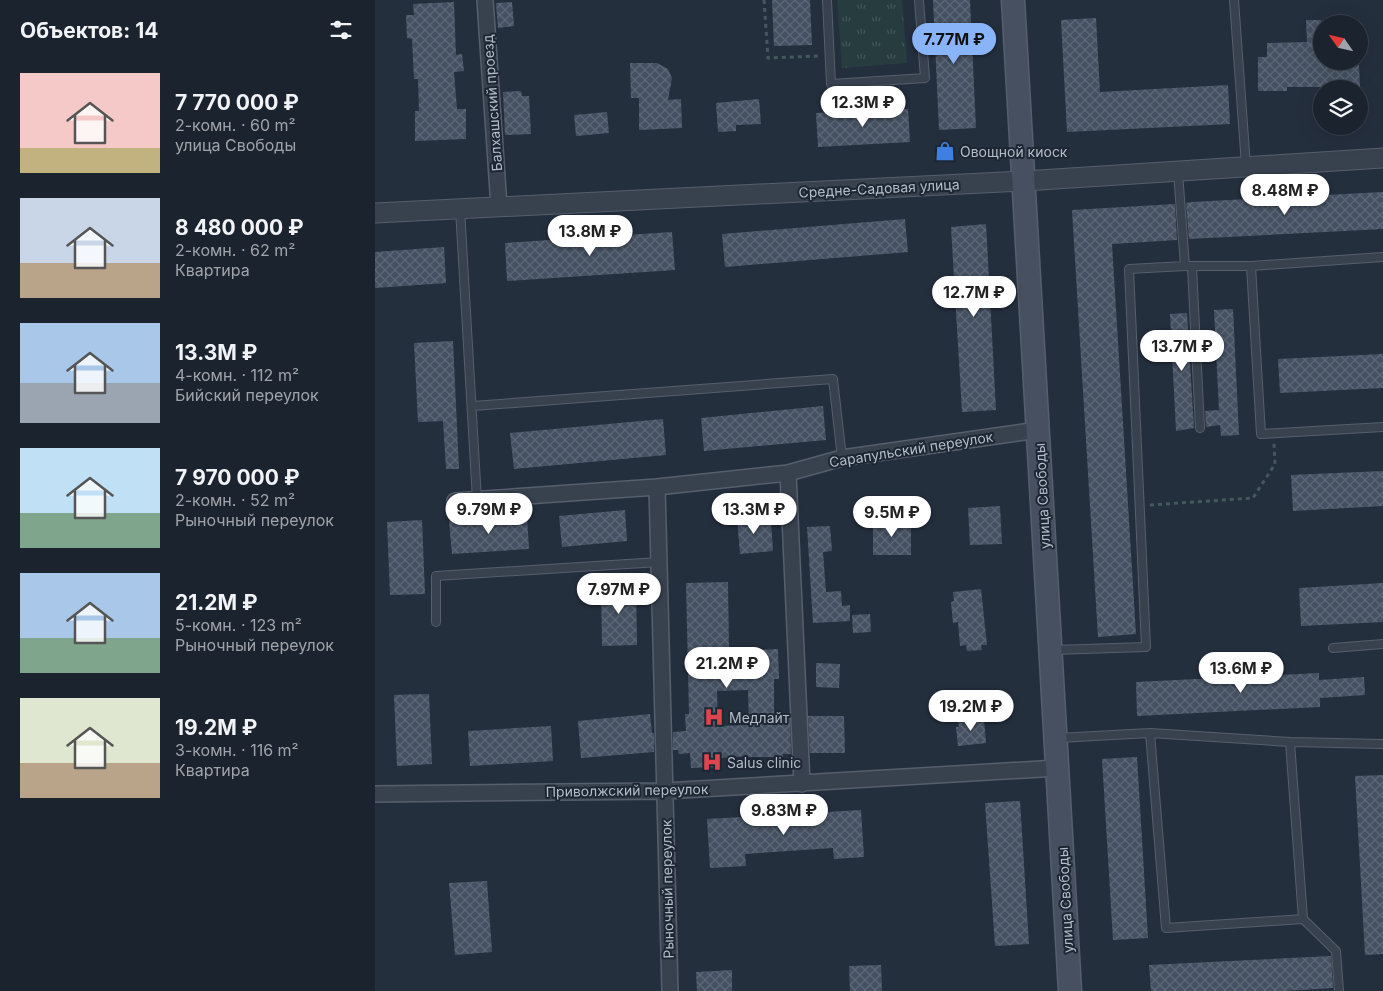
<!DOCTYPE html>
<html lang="ru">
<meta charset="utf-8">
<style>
body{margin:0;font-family:Inter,sans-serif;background:#282f3a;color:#f1f3f6;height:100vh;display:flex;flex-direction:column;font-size:19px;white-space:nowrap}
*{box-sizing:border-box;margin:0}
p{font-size:16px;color:#a0a4aa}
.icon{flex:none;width:28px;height:28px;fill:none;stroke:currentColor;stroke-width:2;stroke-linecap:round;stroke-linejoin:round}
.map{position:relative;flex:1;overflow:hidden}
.side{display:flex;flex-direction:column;background:#1b232e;width:375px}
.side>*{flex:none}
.needle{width:32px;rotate:304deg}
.tools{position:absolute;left:938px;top:15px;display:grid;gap:10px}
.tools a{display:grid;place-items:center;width:55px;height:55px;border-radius:50%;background:#1b232e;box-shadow:0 5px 20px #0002,0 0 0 1px #39404a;font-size:25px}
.price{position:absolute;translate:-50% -42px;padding:0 11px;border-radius:18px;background:#fff;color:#222;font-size:16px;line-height:32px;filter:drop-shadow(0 1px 2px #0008)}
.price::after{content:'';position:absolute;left:50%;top:30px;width:15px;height:11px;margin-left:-8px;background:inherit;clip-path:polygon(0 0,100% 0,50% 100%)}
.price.on{background:#8ab4f8;color:#111}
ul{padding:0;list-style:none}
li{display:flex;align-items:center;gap:15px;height:125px;padding:0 20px}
li span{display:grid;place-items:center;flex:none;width:140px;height:100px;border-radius:0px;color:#555}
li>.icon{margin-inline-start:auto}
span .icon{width:60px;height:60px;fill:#fffc;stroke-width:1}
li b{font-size:21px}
h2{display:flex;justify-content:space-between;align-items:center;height:60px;padding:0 20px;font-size:21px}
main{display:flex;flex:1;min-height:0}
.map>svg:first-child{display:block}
</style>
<main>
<section class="side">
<h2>Объектов: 14<svg class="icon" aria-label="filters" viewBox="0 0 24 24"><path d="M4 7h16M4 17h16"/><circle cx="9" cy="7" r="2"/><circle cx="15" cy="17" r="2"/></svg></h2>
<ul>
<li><span style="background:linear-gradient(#f6c9c9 75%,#c2b280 0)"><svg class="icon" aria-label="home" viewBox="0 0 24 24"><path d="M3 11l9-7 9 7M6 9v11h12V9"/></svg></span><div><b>7 770 000 ₽</b><p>2-комн. · 60 m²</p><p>улица Свободы</p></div></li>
<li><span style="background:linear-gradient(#c9d6e8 65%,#b9a48a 0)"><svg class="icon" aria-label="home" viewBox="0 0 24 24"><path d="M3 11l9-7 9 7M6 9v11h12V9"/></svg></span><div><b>8 480 000 ₽</b><p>2-комн. · 62 m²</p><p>Квартира</p></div></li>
<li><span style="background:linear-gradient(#a9c7e8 60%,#9aa5b1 0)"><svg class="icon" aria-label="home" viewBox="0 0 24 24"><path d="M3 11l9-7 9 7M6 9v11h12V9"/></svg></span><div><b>13.3M ₽</b><p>4-комн. · 112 m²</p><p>Бийский переулок</p></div></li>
<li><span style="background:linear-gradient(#bfe0f5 65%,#7fa58c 0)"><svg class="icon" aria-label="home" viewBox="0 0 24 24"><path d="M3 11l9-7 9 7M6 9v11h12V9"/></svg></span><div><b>7 970 000 ₽</b><p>2-комн. · 52 m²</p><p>Рыночный переулок</p></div></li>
<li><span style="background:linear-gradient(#a9c7e8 65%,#7fa58c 0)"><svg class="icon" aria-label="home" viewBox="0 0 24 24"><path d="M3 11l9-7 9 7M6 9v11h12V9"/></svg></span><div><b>21.2M ₽</b><p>5-комн. · 123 m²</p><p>Рыночный переулок</p></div></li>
<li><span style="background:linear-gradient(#dfe7d0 65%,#b9a48a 0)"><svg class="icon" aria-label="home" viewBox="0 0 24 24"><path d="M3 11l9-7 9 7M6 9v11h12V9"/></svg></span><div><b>19.2M ₽</b><p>3-комн. · 116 m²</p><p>Квартира</p></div></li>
</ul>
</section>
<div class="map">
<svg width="1008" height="991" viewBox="0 0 1008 991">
<defs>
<pattern id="grass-tufts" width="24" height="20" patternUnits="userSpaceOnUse" patternTransform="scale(1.25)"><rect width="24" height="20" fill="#263c3f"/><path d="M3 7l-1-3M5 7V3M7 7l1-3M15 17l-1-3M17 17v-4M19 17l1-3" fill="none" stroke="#435659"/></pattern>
<pattern id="building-cross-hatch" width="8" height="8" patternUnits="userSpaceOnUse" patternTransform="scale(1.25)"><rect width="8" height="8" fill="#455162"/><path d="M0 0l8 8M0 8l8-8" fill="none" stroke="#5d6877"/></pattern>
</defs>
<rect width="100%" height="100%" fill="#242f3e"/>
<path fill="url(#grass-tufts)" d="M462 0H527L532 63 467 68Z"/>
<path fill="url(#building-cross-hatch)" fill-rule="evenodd" d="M397 0H435L437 45 399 46Z
M558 0H595L601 128 564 130Z
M79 2 81 55 87 54 89 71 79 72 82 109H91V139L40 141V111H44L43 79H39L37 39 32 38 31 15H39L38 4Z
M137 2 139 26 123 28 121 3Z
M721 18 725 92 853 85 855 124 692 132 686 20Z
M931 20H946V61H966V66L984 65 985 87H912V91H883V57H892V43L932 42Z
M255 63H282L293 69 297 78 293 100 306 99 307 128 264 130V98H256Z
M146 91 147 96H154L156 134 130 135 128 92Z
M384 99 386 124 361 125V131L343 132 341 103Z
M533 109 535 142 443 147 441 113Z
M232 112 234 133 201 136 199 115Z
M1008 192V229L814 239 811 203 816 202Z
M800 204 802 240 737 244 761 634 723 637 697 210Z
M530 219 533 252 350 267 347 234Z
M611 224 621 410 587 412 576 227Z
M297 232 300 270 132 281 130 243Z
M69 247 71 283 0 288V252Z
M858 309 864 435 846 436 845 425 831 427 830 411 844 410 839 310Z
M812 313 819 428 801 431 795 314Z
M78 341 84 469H71L68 421 43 422 39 343Z
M1008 354V388L905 393 903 359Z
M448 406 451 440 329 451 326 418Z
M288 419 291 455 139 469 135 433Z
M1008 471V506L918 511 916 475Z
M625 506 627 544 595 545 593 508Z
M250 510 252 541 187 547 184 516Z
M509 514H526V527H536V555H498V528H509Z
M152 516 154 549 77 554 74 521Z
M383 516 384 523 396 522 398 551 365 554 362 517Z
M47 520 50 594 15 595 12 522Z
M455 526 457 551 448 552 451 592 466 591 467 606 475 605V621L438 623 432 527Z
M353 582 354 651 403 649 404 679H399V713H408V717H415L416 754H408V757H374L373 756 343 758V767L316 768 315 753 304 754 303 750H298V732L311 731 310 714H314L311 583ZM373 690 374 725 343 726 342 691Z
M1008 583V622L926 626 924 588Z
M226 584H261L262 645 227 646Z
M606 589 612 645H606L607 650 592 651 591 645 585 646 583 622 578 623 576 602 579 601 578 592Z
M495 614 496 632 478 633 477 615Z
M441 663 465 664 464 688 441 687Z
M944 673V680L989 677 990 695 945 698V707L762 716 761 682Z
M54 694 57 764 22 766 19 695Z
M275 714 277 733H279V752L206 758 203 721Z
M433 716H469L470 753H435Z
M597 719V720L609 719 611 743 583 746 581 727H584L583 720Z
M176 726 178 761 95 766 93 731Z
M762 757 773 938 738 940 727 759Z
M1008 775V954L990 955 980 776Z
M645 801 654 944 620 946 610 803Z
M486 810 489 857 459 859 458 848 370 854 371 866 335 868 332 819Z
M112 881 117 952 80 955 74 883Z
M956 956 958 988 909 991H776L774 965Z
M506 965 507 991H475L474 966Z
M357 970V991H322L321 972Z"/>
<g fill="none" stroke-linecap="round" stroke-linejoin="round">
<defs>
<path id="service" d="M452 0 456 84 550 78 544 0
M859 0 871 166
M85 209 102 500
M810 266H876L1008 257
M876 266 886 434 1008 427
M817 267 825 428
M98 406 458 379 467 458
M61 622V576L284 562
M958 648 1008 644
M678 650 771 647 754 269 810 266 803 172
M775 733 791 928 928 919
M683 738 775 733 915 742 1008 744
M915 742 928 919 961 951 964 991"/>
<path id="minor" d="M110 0 124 207
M413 473 427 784
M282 487 295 991
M80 501 282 487 413 473 467 458 663 430
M0 794 290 791 683 768"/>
<path id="tertiary" d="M0 213 649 181 1008 158"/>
<path id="secondary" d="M638 0 695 991"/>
</defs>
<use href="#service" stroke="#565f6c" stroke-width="10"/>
<use href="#minor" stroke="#565f6c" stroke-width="18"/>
<use href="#tertiary" stroke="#565f6c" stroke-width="21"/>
<use href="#secondary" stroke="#565f6c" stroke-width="25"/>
<path stroke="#44595c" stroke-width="3" stroke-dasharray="4 4" stroke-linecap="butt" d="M389 0 393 58 444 56
M775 505 878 498 900 464 899 443"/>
<use href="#service" stroke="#38414e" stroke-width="8"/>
<use href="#minor" stroke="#38414e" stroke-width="15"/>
<use href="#tertiary" stroke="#38414e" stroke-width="19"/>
<use href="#secondary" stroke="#465061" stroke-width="22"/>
</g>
<defs>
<symbol id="shop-bare" viewBox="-9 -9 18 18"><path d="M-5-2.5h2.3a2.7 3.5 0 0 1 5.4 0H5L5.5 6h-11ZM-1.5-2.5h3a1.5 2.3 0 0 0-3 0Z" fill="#3f7fe0" stroke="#1d2633" stroke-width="2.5" paint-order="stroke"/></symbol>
<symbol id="hospital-bare" viewBox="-9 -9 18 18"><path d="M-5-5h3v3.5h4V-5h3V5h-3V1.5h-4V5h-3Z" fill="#e0444e" stroke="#1d2633" stroke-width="2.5" paint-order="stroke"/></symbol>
</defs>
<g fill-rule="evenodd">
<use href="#shop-bare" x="556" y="137" width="28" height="28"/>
<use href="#hospital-bare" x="325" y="703" width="28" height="28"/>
<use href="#hospital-bare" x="323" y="748" width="28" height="28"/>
</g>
<g text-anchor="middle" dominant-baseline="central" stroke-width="4" stroke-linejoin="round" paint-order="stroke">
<g font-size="14" fill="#b4bcc9" stroke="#1d2633">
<text transform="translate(117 103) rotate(-94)">Балхашский проезд</text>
<text transform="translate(504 188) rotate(-3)">Средне-Садовая улица</text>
<text transform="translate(536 449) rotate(-9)">Сарапульский переулок</text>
<text transform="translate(667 496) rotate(-93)">улица Свободы</text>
<text transform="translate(252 790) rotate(-1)">Приволжский переулок</text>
<text transform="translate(292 889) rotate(-91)">Рыночный переулок</text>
<text transform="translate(690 900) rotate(-93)">улица Свободы</text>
</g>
<g font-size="14" fill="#b4bcc9" stroke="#1d2633" text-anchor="start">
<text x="585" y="151">Овощной киоск</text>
<text x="354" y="717">Медлайт</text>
<text x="352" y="762">Salus clinic</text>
</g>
</g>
</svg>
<div class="tools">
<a><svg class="needle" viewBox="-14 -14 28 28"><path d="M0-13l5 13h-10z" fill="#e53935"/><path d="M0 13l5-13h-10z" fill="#a0a4aa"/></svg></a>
<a><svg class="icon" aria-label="layers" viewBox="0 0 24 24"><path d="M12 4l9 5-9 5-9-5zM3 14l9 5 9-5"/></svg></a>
</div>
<b class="price on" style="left:579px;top:65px">7.77M ₽</b>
<b class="price" style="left:488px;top:128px">12.3M ₽</b>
<b class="price" style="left:910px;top:216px">8.48M ₽</b>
<b class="price" style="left:215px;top:257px">13.8M ₽</b>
<b class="price" style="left:599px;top:318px">12.7M ₽</b>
<b class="price" style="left:807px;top:372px">13.7M ₽</b>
<b class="price" style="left:114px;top:535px">9.79M ₽</b>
<b class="price" style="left:379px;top:535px">13.3M ₽</b>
<b class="price" style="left:517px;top:538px">9.5M ₽</b>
<b class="price" style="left:244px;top:615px">7.97M ₽</b>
<b class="price" style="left:352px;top:689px">21.2M ₽</b>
<b class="price" style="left:866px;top:694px">13.6M ₽</b>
<b class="price" style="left:596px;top:732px">19.2M ₽</b>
<b class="price" style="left:409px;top:836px">9.83M ₽</b>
</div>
</main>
